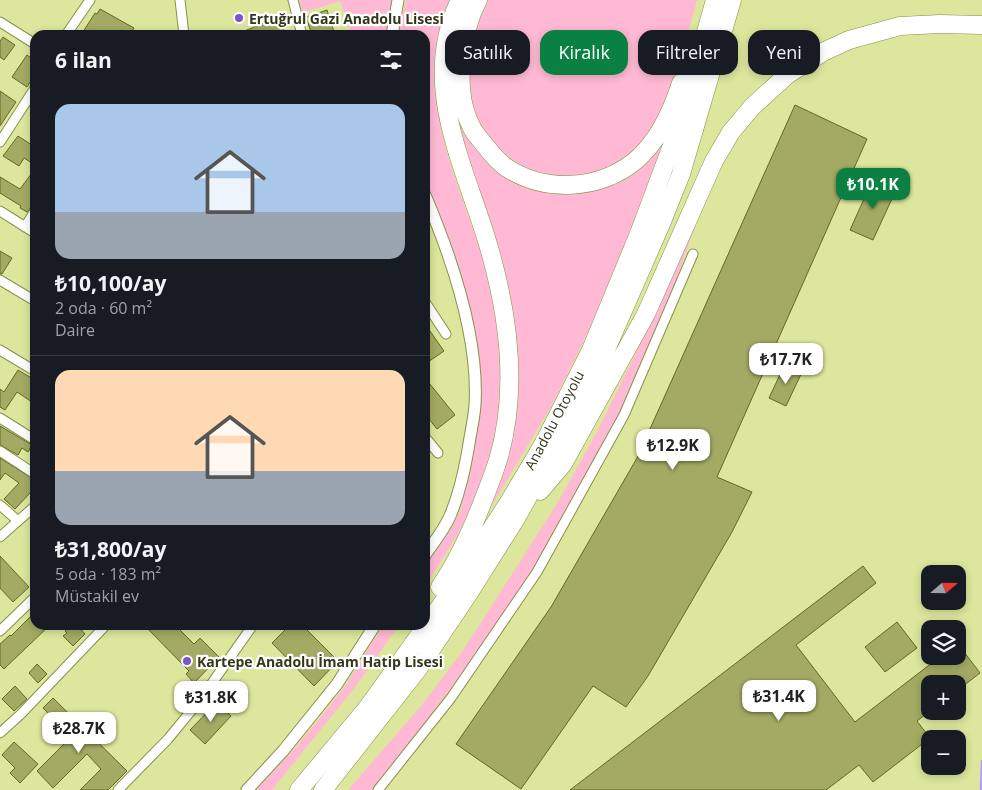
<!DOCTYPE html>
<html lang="tr">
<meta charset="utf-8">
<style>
body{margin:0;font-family:"Open Sans",sans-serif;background:#20242c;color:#f1f3f6;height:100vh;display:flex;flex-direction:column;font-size:19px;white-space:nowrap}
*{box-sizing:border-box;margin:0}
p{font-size:16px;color:#9ea1a6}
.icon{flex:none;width:28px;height:28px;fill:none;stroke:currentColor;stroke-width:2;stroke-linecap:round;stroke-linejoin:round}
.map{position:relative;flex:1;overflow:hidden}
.side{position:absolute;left:30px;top:30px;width:400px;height:600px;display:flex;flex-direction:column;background:#171b24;border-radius:15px;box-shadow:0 2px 8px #0003}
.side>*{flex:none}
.banner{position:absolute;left:445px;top:30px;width:461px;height:45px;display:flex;gap:10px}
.needle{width:32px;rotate:70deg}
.fabs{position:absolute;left:921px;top:565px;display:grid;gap:10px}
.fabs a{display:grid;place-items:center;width:45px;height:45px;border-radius:10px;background:#171b24;box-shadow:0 2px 8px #0003;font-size:25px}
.price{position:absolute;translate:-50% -42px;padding:0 11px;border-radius:10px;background:#fff;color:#222;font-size:16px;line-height:32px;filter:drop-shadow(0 1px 2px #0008)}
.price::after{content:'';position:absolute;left:50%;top:30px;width:15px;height:11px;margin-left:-8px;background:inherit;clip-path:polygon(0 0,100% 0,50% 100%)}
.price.on{background:#0b8043;color:#fff}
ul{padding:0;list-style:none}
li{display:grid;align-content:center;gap:10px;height:265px;padding:0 25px}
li+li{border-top:1px solid #363941}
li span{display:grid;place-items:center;height:155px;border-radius:15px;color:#555}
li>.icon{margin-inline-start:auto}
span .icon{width:90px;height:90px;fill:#fffc;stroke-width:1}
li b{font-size:21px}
h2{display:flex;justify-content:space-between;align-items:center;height:60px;padding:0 25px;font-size:21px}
.tag{padding:0 18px;border-radius:15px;background:#171b24;box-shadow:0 2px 8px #0003;font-size:18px;line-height:45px}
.tag.on{background:#0b8043;color:#fff}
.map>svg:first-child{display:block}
</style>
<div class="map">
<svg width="982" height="790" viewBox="0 0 982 790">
<rect width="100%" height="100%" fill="#dce69c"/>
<path fill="#ffb9d4" d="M299 0H394L388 35H352L340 1 302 13Z
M406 0H450C441 25 434 54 435 82 437 147 468 206 486 268 507 341 507 436 473 505 460 534 441 560 425 587V564L440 545 460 512 467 483 473 449 479 376 443 229 425 184V35H398Z
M487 0H697C686 40 676 82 657 118 654 125 651 133 646 138 631 155 611 168 589 174 585 176 579 175 574 176 565 176 554 176 544 174 516 167 488 144 476 118 460 80 471 35 487 0Z
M464 125 471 138 555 193H580L599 189 620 181 636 170 665 140 669 142 593 322 552 405 485 517 496 493 509 441 516 372 456 126Z
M697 220C678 275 659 332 634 385 565 531 474 666 371 790H348L421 706 462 652 558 502 598 430 632 361 672 278Z
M383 625H399L356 686 272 790H256L297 746 344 688Z"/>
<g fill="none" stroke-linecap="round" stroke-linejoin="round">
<path stroke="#b59efa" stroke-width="2.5" d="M981 790 982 761"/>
</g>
<path fill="#a2aa63" stroke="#626921" d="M100 9 134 28 130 35H81L95 13 97 14Z
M327 10 335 35H312L306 17Z
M278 17 286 35H235Z
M3 37 15 45 4 60 0 57V41Z
M27 55 35 61V75L27 87 12 77Z
M0 91 16 102 0 126Z
M795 105 867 139 717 477 752 492 732 532 648 676 626 707 593 686 521 789 456 744 551 607 637 458Z
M18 136 35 147V165L24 158 19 166 3 156Z
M35 169V202L27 212 20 208 21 206 0 193V177L20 189Z
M873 179 896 190 873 240 850 230Z
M0 251 12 258 2 274H0Z
M425 324 444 351 425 364Z
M785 364 802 372 786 406 769 398Z
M18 370 35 380V404L17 392 5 410 0 407V389L4 392Z
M425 378 455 415 437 429 425 414Z
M0 426 32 445 28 452 22 448 18 455 0 445Z
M0 458 35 480V487L31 492 15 509 4 499 19 483 5 473 0 480Z
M0 556 29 587 13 602 0 588Z
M863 566 876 583 796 645 855 722 941 656H958V644L980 673 958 690V684H930V711L917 721 930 738 873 782 859 765 826 790H570Z
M35 612V625H50L4 669 0 665V644L10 635 11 636Z
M897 622 917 648 885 672 865 647Z
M71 625H77L85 634 73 646 63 636 67 633 65 631Z
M144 625H175L194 644 200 638 219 657 194 683 186 674 189 671Z
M290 625H302L338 661 314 686 272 643Z
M37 664 47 674 38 683 29 673Z
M15 686 27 699 14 711 2 699Z
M53 698 127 771 108 790H80L101 769 87 754 53 788 37 771 71 737 43 708Z
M217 702 231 716 205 744 190 730Z
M14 742 38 764 20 783 10 773 15 768 2 755Z"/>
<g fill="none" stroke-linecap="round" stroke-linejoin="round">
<defs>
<path id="minor" d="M180 0 184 35
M293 0 302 35
M0 22 35 44
M66 35 90 0
M0 142 35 88
M0 211 35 233
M25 227 35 211
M0 280 35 301
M425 302 446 334
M0 350 35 371
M0 418 35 440
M425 437 438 453
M0 451 35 474
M0 505 18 521
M0 537 35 506
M0 631 35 597
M0 733 21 714 106 625
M118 790 168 739 200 700 253 625
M378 790 451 698 537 572 624 415 693 254"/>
<path id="tertiary" d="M392 35 398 0
M425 195C451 256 479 338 475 405 474 420 470 435 468 450 464 473 459 495 450 516 444 530 434 542 425 555
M247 790 283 751 337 684 375 625"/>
<path id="motorway" d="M478 0C470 15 465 34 463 51 459 78 459 103 472 128 475 134 480 139 483 143 490 152 498 162 507 168 546 193 599 190 635 161 658 142 672 111 681 83
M540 491 563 464 646 314 714 161 731 132 752 107 787 75 825 51 849 40 900 26 940 24 982 25
M440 587C457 562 470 534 481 506 487 491 493 476 498 460 518 393 509 318 490 251 467 169 418 86 460 0
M299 790 368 707 454 587 509 502 544 443 591 350 640 231 680 124 715 0
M323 790 418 669 469 593 515 520 590 386 661 224 681 174 732 0"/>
</defs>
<use href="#minor" stroke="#889049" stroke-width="11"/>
<use href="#tertiary" stroke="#889049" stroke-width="13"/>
<use href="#motorway" stroke="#889049" stroke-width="19"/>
<use href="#minor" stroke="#fff" stroke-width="9"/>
<use href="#tertiary" stroke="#fff" stroke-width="11"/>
<use href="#motorway" stroke="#fff" stroke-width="18"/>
</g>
<g fill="#7a53cd" stroke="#fff" stroke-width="2">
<circle cx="239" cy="18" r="5"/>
<circle cx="187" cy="661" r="5"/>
</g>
<g text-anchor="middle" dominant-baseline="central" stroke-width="4.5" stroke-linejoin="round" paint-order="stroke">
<g font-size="14" font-weight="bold" fill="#333719" stroke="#fff" text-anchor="start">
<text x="249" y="18">Ertuğrul Gazi Anadolu Lisesi</text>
<text x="197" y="661">Kartepe Anadolu İmam Hatip Lisesi</text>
</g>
<g font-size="14" fill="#333719" stroke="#fff">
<text transform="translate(554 420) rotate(-62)">Anadolu Otoyolu</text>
</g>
</g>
</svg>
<div class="fabs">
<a><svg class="needle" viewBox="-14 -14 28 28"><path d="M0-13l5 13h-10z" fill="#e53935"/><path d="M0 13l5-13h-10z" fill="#9ea1a6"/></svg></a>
<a><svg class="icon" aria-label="layers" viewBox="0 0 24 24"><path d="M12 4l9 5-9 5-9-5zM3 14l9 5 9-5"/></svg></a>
<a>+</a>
<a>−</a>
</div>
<b class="price on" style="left:873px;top:210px">₺10.1K</b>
<b class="price" style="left:786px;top:385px">₺17.7K</b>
<b class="price" style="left:673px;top:471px">₺12.9K</b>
<b class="price" style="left:779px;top:722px">₺31.4K</b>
<b class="price" style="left:211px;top:723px">₺31.8K</b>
<b class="price" style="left:79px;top:754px">₺28.7K</b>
<div class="banner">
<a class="tag">Satılık</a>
<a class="tag on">Kiralık</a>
<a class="tag">Filtreler</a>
<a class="tag">Yeni</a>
</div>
<section class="side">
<h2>6 ilan<svg class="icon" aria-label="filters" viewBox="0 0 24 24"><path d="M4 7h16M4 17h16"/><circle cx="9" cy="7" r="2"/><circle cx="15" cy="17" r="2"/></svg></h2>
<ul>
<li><span style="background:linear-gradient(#a9c7e8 70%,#9aa5b1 0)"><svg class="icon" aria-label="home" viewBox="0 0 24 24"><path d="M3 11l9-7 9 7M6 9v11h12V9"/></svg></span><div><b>₺10,100/ay</b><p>2 oda · 60 m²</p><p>Daire</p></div></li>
<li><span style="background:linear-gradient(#ffd9b3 65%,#9aa5b1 0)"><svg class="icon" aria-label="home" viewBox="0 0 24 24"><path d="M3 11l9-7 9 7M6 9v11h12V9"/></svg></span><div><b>₺31,800/ay</b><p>5 oda · 183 m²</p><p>Müstakil ev</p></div></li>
</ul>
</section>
</div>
